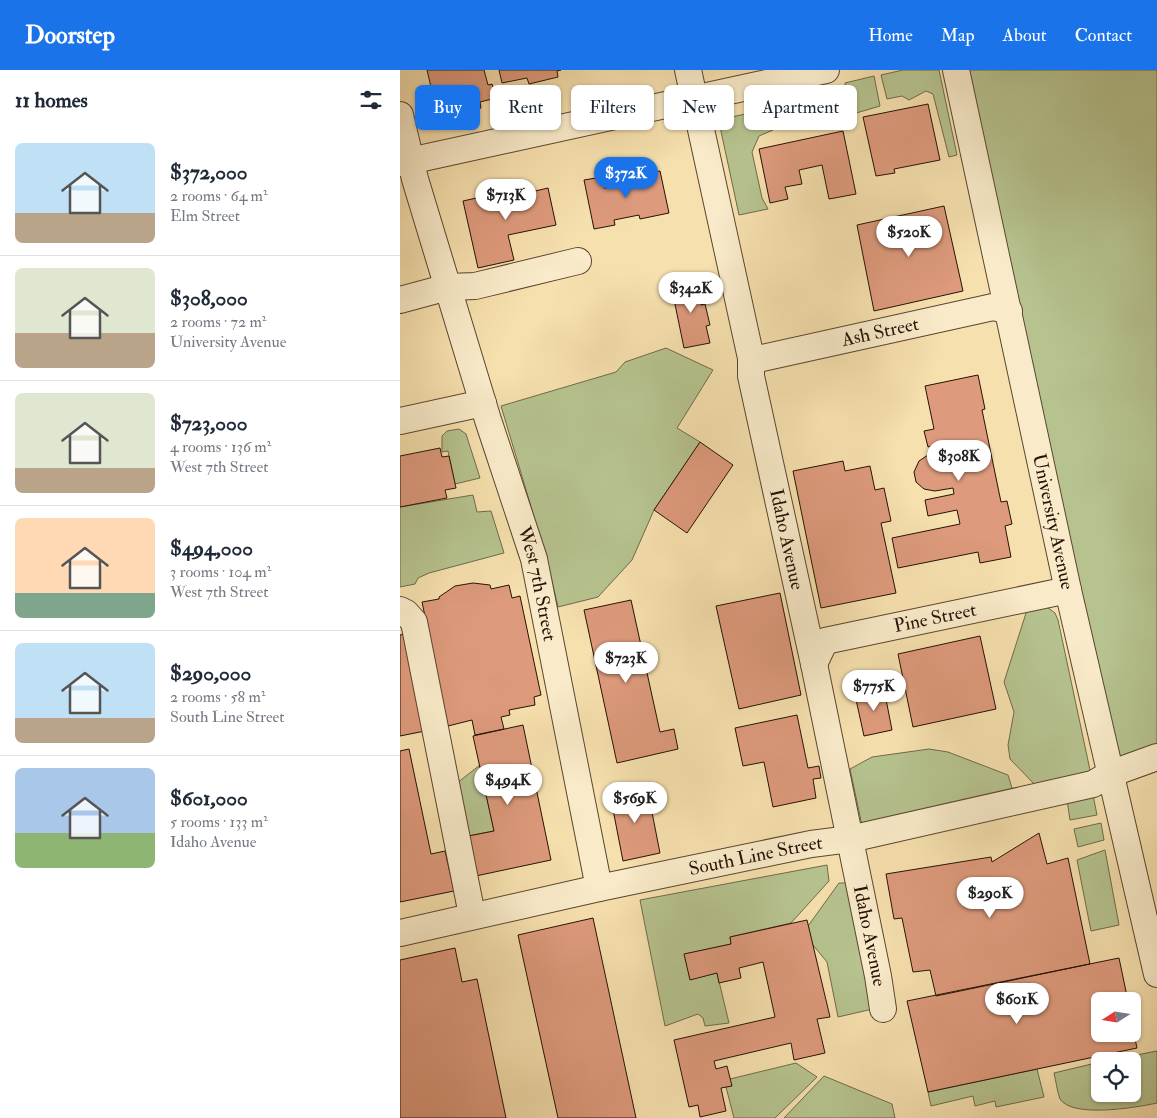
<!DOCTYPE html>
<meta charset="utf-8">
<style>
body{margin:0;font-family:"IM FELL Double Pica",serif;background:#f6f6f7;color:#1f2937;height:100vh;display:flex;flex-direction:column;font-size:19px;white-space:nowrap}
*{box-sizing:border-box;margin:0}
p{font-size:16px;color:#747a83}
.icon{flex:none;width:28px;height:28px;fill:none;stroke:currentColor;stroke-width:2;stroke-linecap:round;stroke-linejoin:round}
.map{position:relative;flex:1;overflow:hidden}
.details{display:flex;flex-direction:column;background:#fff;width:400px}
.details>*{flex:none}
.banner{position:absolute;left:15px;top:15px;width:475px;height:45px;display:flex;gap:10px}
.needle{width:32px;rotate:258deg}
.controls{position:absolute;left:691px;top:922px;display:grid;gap:10px}
.controls a{display:grid;place-items:center;width:50px;height:50px;border-radius:8px;background:#fff;box-shadow:0 1px 4px #0004;font-size:25px}
.price{position:absolute;translate:-50% -42px;padding:0 11px;border-radius:18px;background:#fff;color:#222;font-size:16px;line-height:32px;filter:drop-shadow(0 1px 2px #0008)}
.price::after{content:'';position:absolute;left:50%;top:30px;width:15px;height:11px;margin-left:-8px;background:inherit;clip-path:polygon(0 0,100% 0,50% 100%)}
.price.on{background:#1a73e8;color:#fff}
ul{padding:0;list-style:none}
li{display:flex;align-items:center;gap:15px;height:125px;padding:0 15px}
li+li{border-top:1px solid #e0e1e3}
li span{display:grid;place-items:center;flex:none;width:140px;height:100px;border-radius:8px;color:#555}
li>.icon{margin-inline-start:auto}
span .icon{width:60px;height:60px;fill:#fffc;stroke-width:1}
li b{font-size:21px}
h2{display:flex;justify-content:space-between;align-items:center;height:60px;padding:0 15px;font-size:21px}
.chip{padding:0 18px;border-radius:8px;background:#fff;box-shadow:0 1px 4px #0004;font-size:18px;line-height:45px}
.chip.on{background:#1a73e8;color:#fff}
header{display:flex;align-items:center;gap:30px;box-sizing:border-box;height:70px;padding:0 25px;background:#1a73e8;color:#fff}
header strong{font-size:24px}
nav{display:flex;gap:28px;margin-inline-start:auto;font-size:18px}
main{display:flex;flex:1;min-height:0}
.map>svg:first-child{display:block}
</style>
<header>
<strong>Doorstep</strong>
<nav><a>Home</a><a>Map</a><a>About</a><a>Contact</a></nav>
</header>
<main>
<section class="details">
<h2>11 homes<svg class="icon" aria-label="filters" viewBox="0 0 24 24"><path d="M4 7h16M4 17h16"/><circle cx="9" cy="7" r="2"/><circle cx="15" cy="17" r="2"/></svg></h2>
<ul>
<li><span style="background:linear-gradient(#bfe0f5 70%,#b9a48a 0)"><svg class="icon" aria-label="home" viewBox="0 0 24 24"><path d="M3 11l9-7 9 7M6 9v11h12V9"/></svg></span><div><b>$372,000</b><p>2 rooms · 64 m²</p><p>Elm Street</p></div></li>
<li><span style="background:linear-gradient(#dfe7d0 65%,#b9a48a 0)"><svg class="icon" aria-label="home" viewBox="0 0 24 24"><path d="M3 11l9-7 9 7M6 9v11h12V9"/></svg></span><div><b>$308,000</b><p>2 rooms · 72 m²</p><p>University Avenue</p></div></li>
<li><span style="background:linear-gradient(#dfe7d0 75%,#b9a48a 0)"><svg class="icon" aria-label="home" viewBox="0 0 24 24"><path d="M3 11l9-7 9 7M6 9v11h12V9"/></svg></span><div><b>$723,000</b><p>4 rooms · 136 m²</p><p>West 7th Street</p></div></li>
<li><span style="background:linear-gradient(#ffd9b3 75%,#7fa58c 0)"><svg class="icon" aria-label="home" viewBox="0 0 24 24"><path d="M3 11l9-7 9 7M6 9v11h12V9"/></svg></span><div><b>$494,000</b><p>3 rooms · 104 m²</p><p>West 7th Street</p></div></li>
<li><span style="background:linear-gradient(#bfe0f5 75%,#b9a48a 0)"><svg class="icon" aria-label="home" viewBox="0 0 24 24"><path d="M3 11l9-7 9 7M6 9v11h12V9"/></svg></span><div><b>$290,000</b><p>2 rooms · 58 m²</p><p>South Line Street</p></div></li>
<li><span style="background:linear-gradient(#a9c7e8 65%,#8fb573 0)"><svg class="icon" aria-label="home" viewBox="0 0 24 24"><path d="M3 11l9-7 9 7M6 9v11h12V9"/></svg></span><div><b>$601,000</b><p>5 rooms · 133 m²</p><p>Idaho Avenue</p></div></li>
</ul>
</section>
<div class="map">
<svg width="757" height="1048" viewBox="0 0 757 1048">
<rect width="100%" height="100%" fill="#f6e0ae"/>
<filter id="stains"><feTurbulence type="fractalNoise" baseFrequency=".004" numOctaves="4"/><feColorMatrix values="0 0 0 0 .2 0 0 0 0 .09 0 0 0 0 .02 0 0 0 .5 -.17"/></filter>
<radialGradient id="worn" r=".72"><stop offset=".6" stop-color="#630" stop-opacity="0"/><stop offset="1" stop-color="#630" stop-opacity=".3"/></radialGradient>
<path fill="#b6c38f" stroke="#6e6a4a" d="M503 0H539L557 85 549 87 533 24 526 21 509 30 502 26 487 29 481 5Z
M556 0H757V687L710 704Z
M474 6 480 36 429 51 404 49 388 54 380 50 378 36 446 22 445 13Z
M369 39 373 60 359 66 352 82 362 128 368 139 339 145 319 52 322 49Z
M266 278 313 300 277 358 300 372 254 440 232 490 198 527 158 537 147 490 101 336 216 302 225 292Z
M59 359 66 364 80 408 55 414 48 381 42 382V366L47 361Z
M73 425 77 442 91 441 104 483 29 503 18 508 15 514 0 517V437Z
M647 537 655 543 658 550 693 714 638 718 610 689 608 675 614 642 604 612 627 540Z
M529 679 548 682 608 705 616 731 464 765 450 699 472 687Z
M80 695 94 761 63 767 52 717Z
M693 725 697 745 670 750 667 730Z
M701 753 704 770 678 777 674 759Z
M705 780 719 855 691 861 677 790Z
M427 795 429 811 391 853 330 867 331 874 285 884 290 909 317 903 329 953 305 956 303 948 298 944 265 956 240 830Z
M439 813H448L477 938 438 947 427 892 403 863Z
M757 981V1033C734 1038 672 1048 660 1029 657 1021 656 1011 654 1003L700 992V1024H732V991H706Z
M396 993 417 1007 375 1048H334L326 1017 330 1009Z
M637 999 644 1027 596 1037 595 1031 575 1036 573 1026 531 1036 528 1022Z
M424 1006 492 1034 495 1048H384Z"/>
<path fill="#dd9a7c" stroke="#261105" d="M27 0H84L88 15 92 14 96 28 80 32 81 38 57 44 56 39 33 44 27 17H31Z
M99 0H161L157 1 158 7 129 14 127 8 102 13Z
M528 34 540 90 494 99 495 103 476 106 463 47Z
M443 61 456 124 429 129 422 95 399 100 402 114 385 117 388 129 370 133 359 79Z
M260 101 269 143 240 149 239 145 214 150 215 155 194 159 184 110 202 107 204 118H207L206 113Z
M130 116 131 122 148 118 156 155 108 165 114 190 78 198 63 131Z
M544 136 563 221 474 241 457 155Z
M296 210 301 235 305 234 310 255 306 256 310 273 284 278 271 215Z
M578 305 585 339 582 340 601 432 607 431 612 454 605 456 611 487 580 493 578 482 498 498 492 468 560 454 557 440 528 446 525 430 554 424 553 418 535 421 524 419 516 412 514 402 519 391 528 385 545 382 543 373 528 377 524 361 534 359 525 316Z
M300 372 333 395 287 463 254 440Z
M40 378 42 387 49 386 56 418 45 420 47 428 0 437V386Z
M443 391 445 401 470 396 475 420 484 418 491 451 481 453 496 523 421 538 393 401Z
M73 513 90 515 91 519 109 515 112 528 120 526 141 625 134 627 135 635 109 640 110 645 101 647 104 659 75 665 72 650 48 656 22 532 39 529V527L55 516Z
M380 523 401 625 339 639 316 536Z
M231 530 260 662 274 659 278 679 217 693 184 540Z
M5 564 25 661 0 666V565Z
M580 566 596 639 513 657 498 584Z
M484 619 492 660 464 666 455 625Z
M397 645 408 698 419 696 421 708 413 709 416 728 373 737 364 692 343 696 335 658Z
M123 655 151 790 71 807 63 767 94 761 73 666Z
M9 679 31 784 45 781 54 821 0 832V681Z
M247 717 260 783 223 791 210 724Z
M639 763 647 794 668 788 690 894 536 926 530 900 513 902 502 848 494 849 486 804 591 787 592 792Z
M193 848 236 1048H158L118 865Z
M407 850 430 947 417 949 425 983 394 990 391 973 314 991 316 999 327 996 332 1016 321 1018 326 1041 300 1047 298 1035 289 1037 274 970 375 947 363 892 339 898 341 908 319 913 317 903 290 910 284 884 331 874 330 867Z
M55 878 62 912 77 909 106 1048H0V890Z
M719 888 728 931H700V964H732V955L737 978 528 1022 507 931Z"/>
<g fill="none" stroke-linecap="round" stroke-linejoin="round">
<defs>
<g id="minor">
<path id="s1" d="M288 0 351 288V306L414 594 478 906 483 939"/>
<path id="s2" d="M556 0 668 520 757 904"/>
<path id="s3" d="M0 45 15 109 88 350 134 489 199 818"/>
<path d="M0 93 426 0"/>
<path d="M0 230 48 217 75 216 178 191"/>
<path id="s4" d="M351 288H362L593 237 609 241"/>
<path d="M0 351 83 333"/>
<path d="M0 540 6 543 14 552 72 845"/>
<path id="s5" d="M414 594 425 571 668 520"/>
<path id="s6" d="M0 863 199 818 411 774 450 769 693 714 710 704 757 687"/>
</g>
</defs>
<use href="#minor" stroke="#5a452f" stroke-width="28"/>
<use href="#minor" stroke="#f9ebca" stroke-width="26"/>
</g>
<g text-anchor="middle" dominant-baseline="central" stroke-width="5" stroke-linejoin="round" paint-order="stroke">
<g font-size="19" fill="#261105" stroke="#f9ebca">
<text stroke="none"><textPath href="#s4" startOffset="132">Ash Street</textPath></text>
<text stroke="none"><textPath href="#s2" startOffset="462">University Avenue</textPath></text>
<text stroke="none"><textPath href="#s1" startOffset="480">Idaho Avenue</textPath></text>
<text stroke="none"><textPath href="#s3" startOffset="489">West 7th Street</textPath></text>
<text stroke="none"><textPath href="#s5" startOffset="138">Pine Street</textPath></text>
<text stroke="none"><textPath href="#s6" startOffset="364">South Line Street</textPath></text>
<text stroke="none"><textPath href="#s1" startOffset="885">Idaho Avenue</textPath></text>
</g>
</g>
<rect width="100%" height="100%" filter="url(#stains)"/>
<rect width="100%" height="100%" fill="url(#worn)"/>
</svg>
<div class="controls">
<a><svg class="needle" viewBox="-14 -14 28 28"><path d="M0-13l5 13h-10z" fill="#e53935"/><path d="M0 13l5-13h-10z" fill="#747a83"/></svg></a>
<a><svg class="icon" aria-label="locate" viewBox="0 0 24 24"><circle cx="12" cy="12" r="6"/><path d="M12 2v4M12 18v4M2 12h4M18 12h4"/></svg></a>
</div>
<b class="price on" style="left:226px;top:129px">$372K</b>
<b class="price" style="left:106px;top:151px">$713K</b>
<b class="price" style="left:509px;top:188px">$520K</b>
<b class="price" style="left:291px;top:244px">$342K</b>
<b class="price" style="left:559px;top:412px">$308K</b>
<b class="price" style="left:226px;top:614px">$723K</b>
<b class="price" style="left:474px;top:642px">$775K</b>
<b class="price" style="left:108px;top:736px">$494K</b>
<b class="price" style="left:235px;top:754px">$569K</b>
<b class="price" style="left:590px;top:849px">$290K</b>
<b class="price" style="left:617px;top:955px">$601K</b>
<div class="banner">
<a class="chip on">Buy</a>
<a class="chip">Rent</a>
<a class="chip">Filters</a>
<a class="chip">New</a>
<a class="chip">Apartment</a>
</div>
</div>
</main>
